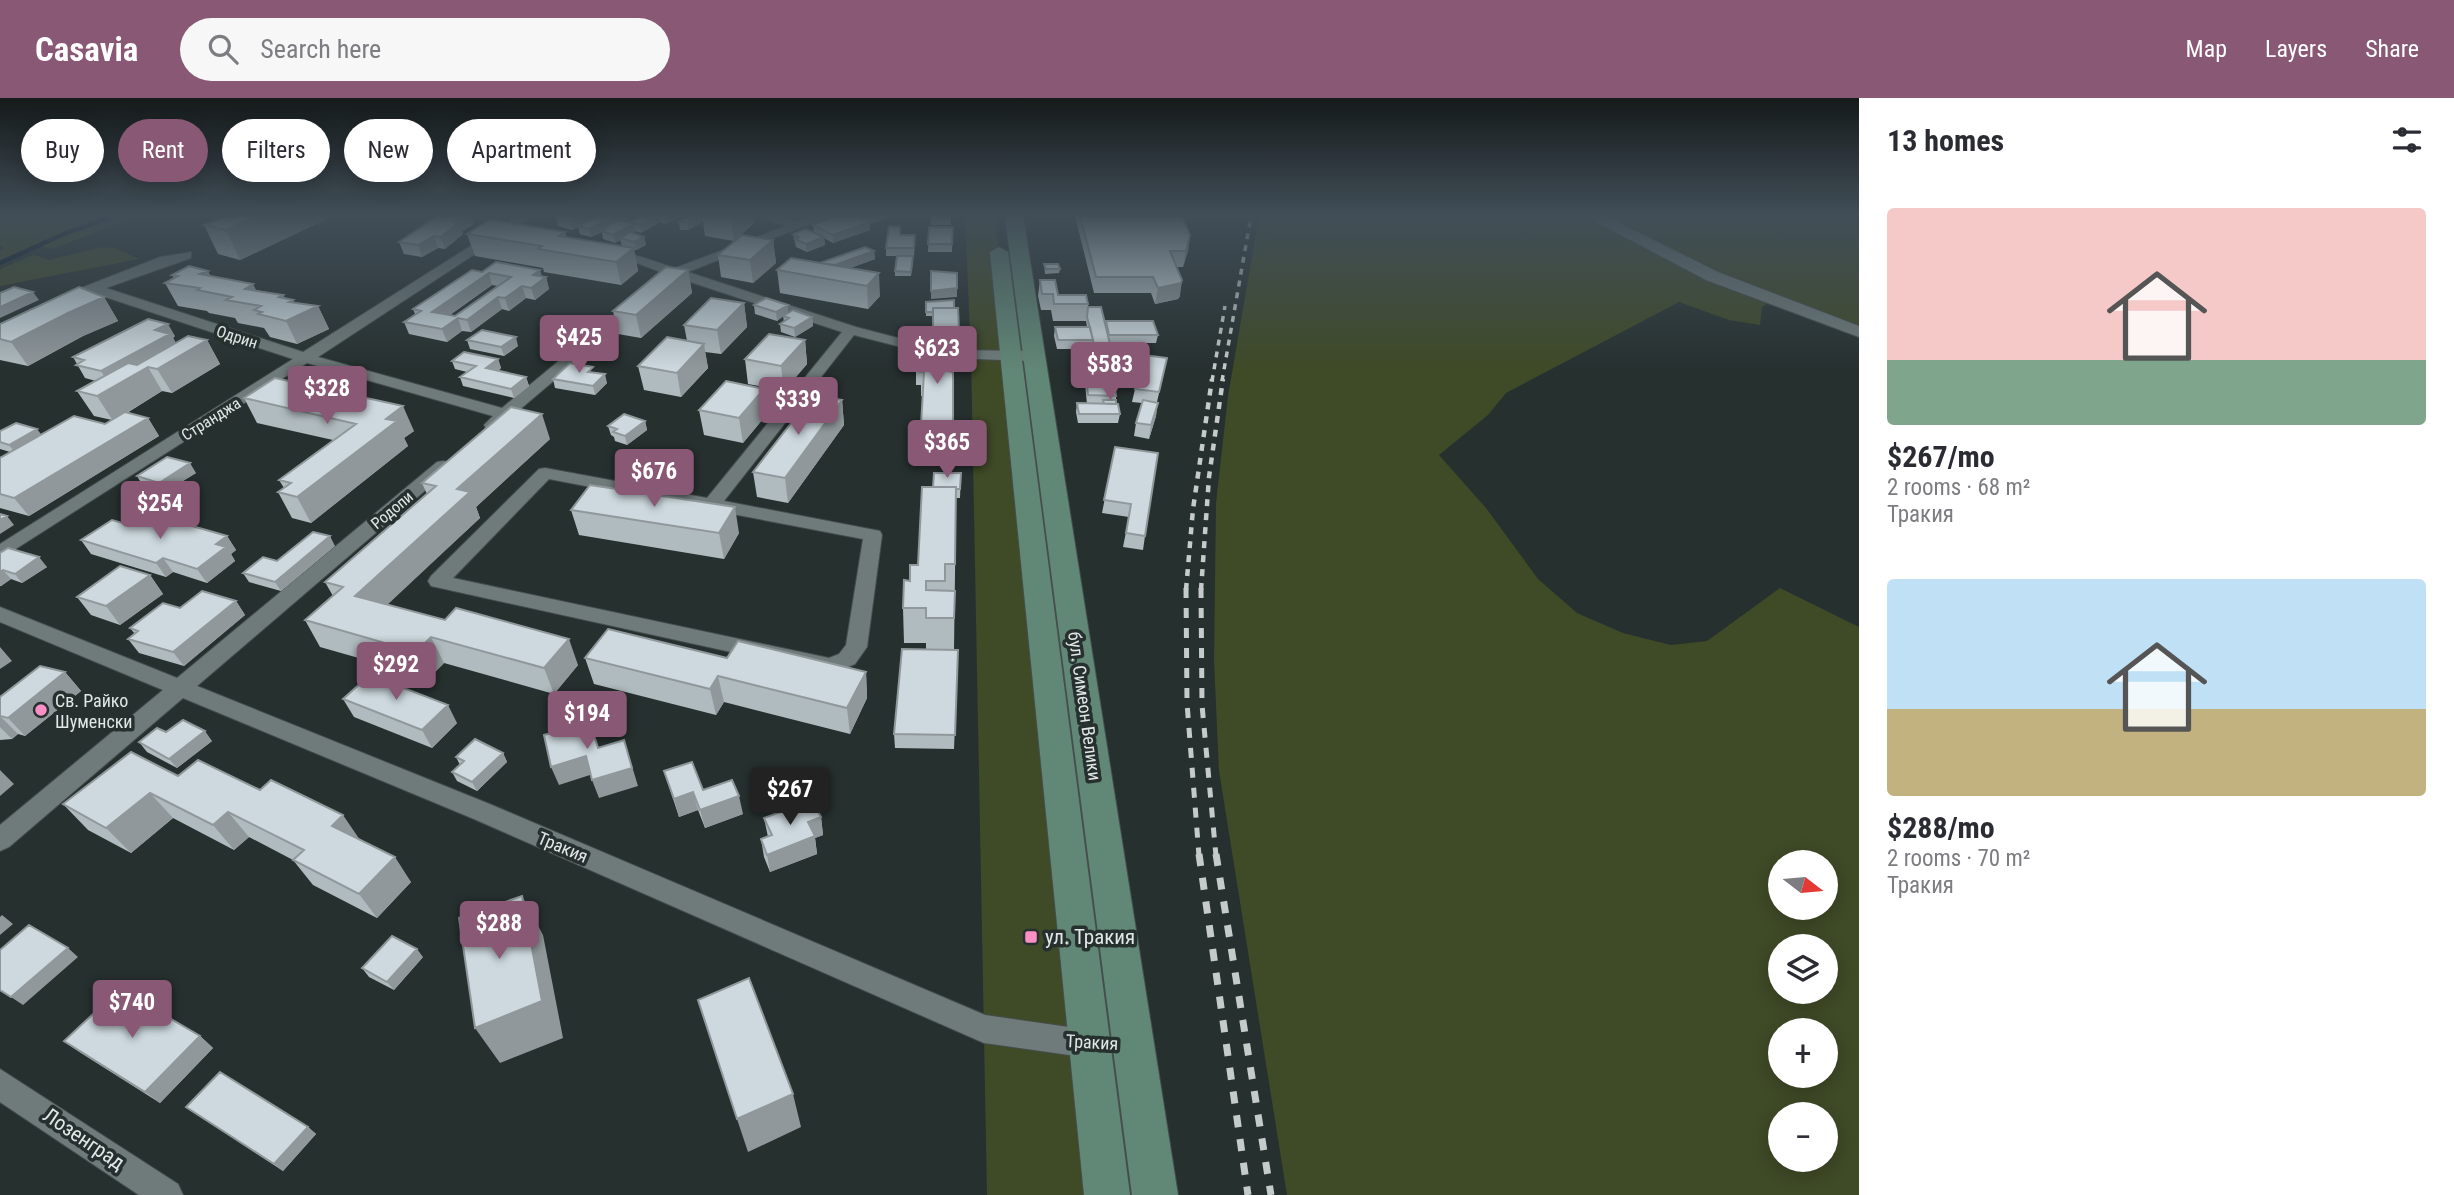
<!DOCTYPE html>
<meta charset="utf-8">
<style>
body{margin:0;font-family:"Roboto Condensed",sans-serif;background:#f7f7f7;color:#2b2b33;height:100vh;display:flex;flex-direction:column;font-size:26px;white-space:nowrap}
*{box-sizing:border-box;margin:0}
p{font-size:23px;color:#7c7c81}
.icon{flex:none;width:38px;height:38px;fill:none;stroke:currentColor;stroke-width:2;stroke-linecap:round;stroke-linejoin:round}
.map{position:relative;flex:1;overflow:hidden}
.side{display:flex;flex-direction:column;background:#fff;width:595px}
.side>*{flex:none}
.guide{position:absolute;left:21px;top:21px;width:665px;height:63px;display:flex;gap:14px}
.needle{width:46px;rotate:106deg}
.tools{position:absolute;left:1768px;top:752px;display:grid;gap:14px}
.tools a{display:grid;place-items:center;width:70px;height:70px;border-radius:50%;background:#fff;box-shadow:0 4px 18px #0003;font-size:35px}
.price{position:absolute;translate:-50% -60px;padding:0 16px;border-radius:7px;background:#895875;color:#fff;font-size:23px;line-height:46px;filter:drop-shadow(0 2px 4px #0008)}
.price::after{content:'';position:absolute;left:50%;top:42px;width:21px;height:16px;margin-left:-10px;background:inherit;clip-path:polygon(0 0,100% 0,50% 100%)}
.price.selected{background:#222;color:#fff}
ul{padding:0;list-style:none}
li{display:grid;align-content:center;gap:14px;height:371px;padding:0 28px}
li span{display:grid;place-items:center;height:217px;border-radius:7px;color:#555}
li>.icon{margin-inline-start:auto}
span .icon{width:126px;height:126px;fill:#fffc;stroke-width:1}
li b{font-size:30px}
h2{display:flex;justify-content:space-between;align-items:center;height:84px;padding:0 28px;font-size:30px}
.chip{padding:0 24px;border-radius:32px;background:#fff;box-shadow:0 4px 18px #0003;font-size:24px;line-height:63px}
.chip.selected{background:#895875;color:#fff}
header{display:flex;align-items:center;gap:42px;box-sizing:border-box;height:98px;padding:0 35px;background:#895875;color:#fff}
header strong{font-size:33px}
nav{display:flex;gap:38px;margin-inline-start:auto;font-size:24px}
.search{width:490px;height:63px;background:#f7f7f7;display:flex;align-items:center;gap:18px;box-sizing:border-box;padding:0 24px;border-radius:38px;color:#7c7c81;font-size:26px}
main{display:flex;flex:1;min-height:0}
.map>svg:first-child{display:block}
</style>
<header>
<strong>Casavia</strong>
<div class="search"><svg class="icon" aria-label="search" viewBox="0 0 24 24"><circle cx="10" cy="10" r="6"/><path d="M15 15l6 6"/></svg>Search here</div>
<nav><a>Map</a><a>Layers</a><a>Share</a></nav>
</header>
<main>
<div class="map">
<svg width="1859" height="1097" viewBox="0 0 1859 1097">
<rect width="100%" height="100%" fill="#26302f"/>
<path fill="#3f4a27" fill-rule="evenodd" d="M0 118H140L52 151 41 148 0 165V153L4 150 0 146Z
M965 118H995L1107 1097H987L971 258Z
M1259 118H1859V234L1772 202 1762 209 1760 227 1729 222 1679 204 1506 295 1488 317 1439 357 1486 410 1538 481 1577 515 1623 535 1671 547 1707 543 1780 490 1859 529V1097H1287L1219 673 1214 563 1216 405 1228 298ZM1780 765H1825V810H1780ZM1780 849H1825V894H1780ZM1780 933H1825V978H1780ZM1780 1017H1825V1062H1780Z
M102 149 115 150 139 161 0 188V171L34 157 49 162Z"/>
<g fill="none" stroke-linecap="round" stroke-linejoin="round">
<path stroke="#00112b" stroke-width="4.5" d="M0 165 66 135 115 118"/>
<defs>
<path id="minor" d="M518 118H533L318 259 502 310 631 203H641V209L498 330H486L484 327 493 318 307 265 0 461V446L293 261 93 195 81 196V190L160 159 191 154V160L106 190 303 254Z
M758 118C771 118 782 121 794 123 801 124 819 118 830 118L688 174 856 229 944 252 1029 253 1037 258 1029 263 944 260 854 237 724 403 880 433 882 437 867 549 855 566 831 576 431 488 428 483 431 478 539 371 545 370 707 400 842 234 678 180 666 188H656V182L666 176 602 152 608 148 675 170 786 128ZM549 381 863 441 846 547 839 556 829 560 453 480Z
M443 363 449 364 452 368 449 372 197 588 492 707 985 917 1097 933 1107 937 1112 947 1107 957 1097 961 984 945 474 721 183 600 9 749 0 753V727L163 592 0 524V509L177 580 437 364Z
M0 971 178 1086 183 1097H139L0 1004Z"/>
<path id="tertiary" d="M1585 118H1605L1718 174 1859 228V239L1706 182Z"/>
<path id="secondary" d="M1005 118H1023L1178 1097H1132Z
M999 149 1008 154 1130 1097H1084L990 154Z"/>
</defs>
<use href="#minor" stroke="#454e4d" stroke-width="2"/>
<use href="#tertiary" stroke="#454e4d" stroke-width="2"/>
<use href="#secondary" stroke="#454e4d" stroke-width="2"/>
<use href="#minor" fill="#6f7b7a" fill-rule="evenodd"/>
<use href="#tertiary" fill="#6f7b7a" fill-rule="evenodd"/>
<use href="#secondary" fill="#618776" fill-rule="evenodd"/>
<path stroke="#c4cbca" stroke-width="3.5" stroke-dasharray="6 6" stroke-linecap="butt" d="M1212 283 1225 208
M1222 283 1251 118"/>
<path stroke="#c4cbca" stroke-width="4.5" stroke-dasharray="7 7" stroke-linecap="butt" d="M1186 492 1193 411 1212 281
M1201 492 1209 379 1223 281"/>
<path stroke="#c4cbca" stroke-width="5" stroke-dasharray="10 10" stroke-linecap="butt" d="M1186 490 1187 605 1199 758
M1201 490 1202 607 1216 758"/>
<path stroke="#c4cbca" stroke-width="7" stroke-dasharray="12 12" stroke-linecap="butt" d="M1199 756 1248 1097
M1216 756 1271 1097"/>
</g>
<path fill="#b0bbbf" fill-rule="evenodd" d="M229 118H333L240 162 218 156 204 127Z
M588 118 589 122 604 118H628L629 121 623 123 630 125V124L641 118H682L665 126 660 124 641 135 635 133V134L633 135 644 139 646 147 636 152H634L638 173 621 187 544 174 543 170 475 158 467 136 565 134 566 139 626 149 622 148 620 142 615 145 603 141 602 134 591 139 580 136 578 129 572 132 558 128 556 120Z
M683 118H753L754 125 734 143 705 138 703 124 688 132H680L679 124 684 122Z
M838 118 889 119 870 125V132L833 145 824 140 825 147 807 154 796 149 793 136 814 134 813 127Z
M931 118H951V127H931Z
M1075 118H1182L1190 137 1188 153 1183 169H1177L1180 198 1178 201 1155 206 1151 195H1094Z
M474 126 462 133 463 136 445 151 438 150 422 159 404 156 399 144Z
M929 129H953L952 154H928Z
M901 137 915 145 914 158H886V150Z
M773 142 776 165 753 185 721 179 718 157Z
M874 153 875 161 850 170 880 198 868 211 780 195 777 172 820 165Z
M913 162 911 178H895V173Z
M1044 166 1060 171 1059 175 1045 176Z
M688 172 692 195 641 240 618 236 613 213Z
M208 173 210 178 256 192 283 197 285 201 294 205 318 208 329 231 297 246 270 239 264 230 238 225 235 220 209 215 207 213 178 208 165 185 174 180 172 177Z
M482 174 546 179 549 191 535 202 526 200 509 213 502 211 471 234 462 233 447 244 409 236 404 224 415 216 413 211ZM492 187 498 188 455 218 450 217Z
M1040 182 1058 197 1088 206V209L1105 227 1106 223 1158 237 1156 245H1110L1111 250 1110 255H1093L1092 251H1057L1054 238 1055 229H1087L1086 223H1053L1051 212H1041L1038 198Z
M104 199 118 223 83 238 28 268 0 262V226Z
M926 204 958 210 959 241H933V218H926Z
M744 205 747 229 721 256 705 254 708 270 681 299 644 292 638 268 687 243 684 227Z
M754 207H788V215L812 219 813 228 795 239 781 234 780 226 784 224 783 218 777 223 755 216Z
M175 238 173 240 176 245 207 242 220 266 172 295 162 293 127 315 148 320 159 338 29 418 0 410V360L10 354 0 351V333L41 336 105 326 112 322 94 318 77 293 96 283 85 280 73 259Z
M467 242 518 248 504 258 470 251Z
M805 242 807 266 784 293 748 286 745 261Z
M951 246V274H953L952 354 922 353 923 298H921V287H916V262L938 250Z
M1167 260 1157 304 1156 318 1149 341 1134 338 1136 325 1142 305 1132 304 1135 291Z
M498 261 501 270 498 273 526 279 529 288 514 300 463 288 460 279 467 274 455 271 452 263Z
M595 275 607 285 595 297 555 290 553 281Z
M1086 277 1116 298V302L1120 316 1118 325H1078L1076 314 1077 305 1087 306 1085 286Z
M244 300 414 333 404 340 408 348 311 425 292 420 278 394 284 390 279 382 333 342 257 325Z
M842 302 844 327 788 405 757 399 753 374Z
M699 312 768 315 743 345 704 337Z
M645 323 647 332 627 347 615 343 614 339 611 337 608 328Z
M550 341 476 409 480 420 387 506 578 567 554 596 444 565 429 580 320 549 305 522 333 498 325 484 427 396 422 385Z
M1115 349 1145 438 1143 452 1123 449 1129 419 1102 415Z
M196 375 165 394 143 388 137 378Z
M961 375 960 400H956L954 552 958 553 954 651 895 650 894 636 926 551V545H904L903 510 910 483 918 467 933 389Z
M571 412 739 435 724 461 579 437Z
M133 428 227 438 236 452 231 456 235 463 207 485 173 474 166 479 91 456 81 442Z
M335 448 281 493 249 484 243 475 277 463Z
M0 455 47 469 22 485 11 481 1 488H0Z
M150 477 163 496 120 527 91 517 77 499Z
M236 503 245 517 184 568 139 555 128 541 135 536 130 530 180 510Z
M585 560H727L866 574 867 600 850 636 724 604 716 617 594 586Z
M65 574 81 593 25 638 18 636 12 641 0 642V599Z
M343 601 457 625 432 650 354 619Z
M166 634 212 643 177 670 147 654 139 644Z
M503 655 507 664 477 693 457 683 452 674 460 667 456 659Z
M664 673 703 692 743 716 705 730 698 712 679 719Z
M178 678 260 692 360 741 411 784 377 820 313 787 293 762 249 739 234 752 173 720 131 755 88 732 63 706Z
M821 719 823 737 815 740 817 756 770 774 764 759 761 741 768 739 764 720Z
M423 859 394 892 369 879 362 870Z
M200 938 213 950 160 1005 81 955 64 943Z
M186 1009 308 1029 316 1036 283 1073Z"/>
<path fill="#90989b" d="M257 118H333L240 162 226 132Z
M463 118H471L474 126 462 133 463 136 445 151 441 139 454 124Z
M581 118H588L589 123 572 132 570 124Z
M615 118H628L629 121 607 131 603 129 604 133 591 139 589 131Z
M654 118H659L660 124 641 135 640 127Z
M664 118H682L665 126Z
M698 118H702L703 124 688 132 687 124Z
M734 118H753L754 125 734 143 731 121Z
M871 118H889V119L871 126Z
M870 124V132L833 145V137Z
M634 126 635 134 623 141 620 140V142L615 145 613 137Z
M1190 137 1188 153 1183 169 1186 153Z
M434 138 438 150 422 159 418 147Z
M644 139 646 147 636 152 634 144Z
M824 139 825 147 807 154 806 146Z
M773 142 776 165 753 185 750 162Z
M634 150 638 173 621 187 616 164Z
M874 153 875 161 826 179V171Z
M540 172 543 181 546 179 549 191 535 202 531 190 533 177Z
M688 172 692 195 641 240 636 217Z
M208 173 219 195 200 176Z
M489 175 492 187 437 226 432 214Z
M879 175 880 198 868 211 867 188Z
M1182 182 1180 198 1178 201 1155 206 1158 190Z
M253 186 265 209 245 191Z
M522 188 526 200 509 213 505 200Z
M957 190V199L931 201V193Z
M33 194 39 202 0 220V209Z
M283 197 294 219 289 204 293 202 299 216 318 208 329 231 297 246 286 223 279 199Z
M104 199 118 223 83 238 28 268 11 244 68 215Z
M498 199 502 211 471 234 467 222Z
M744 205 747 229 721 256 717 232Z
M788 207V215L777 223 776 214Z
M812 219 813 228 795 239 794 230Z
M458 220 462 233 447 244 442 231Z
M168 226 175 238 173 240 178 249 109 286 101 273 155 232Z
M516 239 518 248 504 258 501 249Z
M207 242 220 266 172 295 157 271Z
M805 242 807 266 784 293 781 268Z
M704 246 708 270 681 299 677 275Z
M498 261 501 270 489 279 486 270Z
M148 269 162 293 113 323 97 298Z
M605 276 607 285 595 297 593 288Z
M526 279 529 288 514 300 511 291Z
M764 291 768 315 743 345 739 320Z
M842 302 844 327 788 405 785 380Z
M1158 305 1156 318 1149 341 1151 327Z
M403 308 414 333 404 340 408 348 311 425 297 399 386 321Z
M542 316 550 341 476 409 480 420 369 524 355 498 457 391Z
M148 320 159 338 29 418 14 400Z
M645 323 647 332 627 347 625 338Z
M37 331 44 340 16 356 9 347Z
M190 365 196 375 165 394 159 385Z
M735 409 739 435 724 461 719 435Z
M7 418 14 427 0 436V422Z
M227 438 236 452 231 456 235 463 207 485 197 471 216 446Z
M330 438 335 448 281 493 275 484Z
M39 459 47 469 22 485 15 476Z
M163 460 173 474 166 479 156 465Z
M3 472 11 481 1 488 0 487V474Z
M150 477 163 496 120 527 106 508Z
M236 503 245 517 184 568 173 554Z
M431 539 444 565 429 580 416 554Z
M569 541 578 567 554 596 544 570Z
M0 549 12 563 0 571Z
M65 574 81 593 25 638 8 620Z
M866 574 867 600 850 636 847 610Z
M718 578 724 604 716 617 710 591Z
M448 607 457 625 432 650 422 632Z
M0 618 18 636 12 641 0 629Z
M205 633 212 643 177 670 169 661Z
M624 642 638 688 599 700 592 682Z
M503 655 507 664 477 693 472 684Z
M586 658 593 676 559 687 551 669Z
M0 672 14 686 0 698Z
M693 694 698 712 679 719 674 701Z
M150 695 173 720 131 755 106 730Z
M739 698 743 716 705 730 700 712Z
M228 714 249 739 234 752 213 727Z
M343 717 360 742 332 728Z
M821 719 823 737 815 740 817 756 770 774 767 757 808 724Z
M395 759 411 784 377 820 359 796Z
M522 798 543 837 563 940 500 965 475 930Z
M2 817 13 826 0 837V819Z
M68 850 78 859 23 907 11 899Z
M417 851 423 859 394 892 387 884Z
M200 938 213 950 160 1005 145 994Z
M793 996 801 1029 748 1054 737 1021Z
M308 1029 316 1036 283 1073 274 1066Z"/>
<path fill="#cdd9de" stroke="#90989b" stroke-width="2" fill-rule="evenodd" d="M229 118H257L226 132 204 127Z
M438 118H463L454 124H459L441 139 434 138 418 147 399 144Z
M560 118H581L570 124 556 120Z
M604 118H615L589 131 578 128 596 119 601 120Z
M641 118H654L640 127 630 124Z
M689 118H698L687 124H679Z
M715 118H734L731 121Z
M838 118H859L870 124 833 137 813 127Z
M1080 118H1182L1190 137 1186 153H1170L1182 182 1181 185 1158 190 1153 179H1096Z
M490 122 565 134 559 138 634 150 616 164 538 151 542 148 467 136Z
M618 122 634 126 613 137 602 133 607 130 603 129Z
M889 128 900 129V137H915L914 150H886Z
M929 129H953L952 146H928Z
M806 131 824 139 806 146 795 141 799 139 793 136Z
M630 134 644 139 634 144 620 140Z
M742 137 773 142 750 162 718 157Z
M865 149 874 153 835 167 820 165Z
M897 158H913L911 174 895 173Z
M791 160 879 175 867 188 777 172Z
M496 164 540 172 533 177 546 179 531 190 522 188 505 200 498 199 467 222 458 220 442 231 404 224 421 213 413 211 472 172 482 174ZM489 175 511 179 455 218 432 214Z
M1044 166H1058L1060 171H1046Z
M189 168 208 173 200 176 253 186 245 191 283 197 279 199 293 202 289 204 318 208 286 223 258 216 262 214 254 212 261 208 226 202 232 199 197 192 200 190 165 185 178 178 172 177Z
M666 169 688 172 636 217 613 213Z
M931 173 957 175V190L931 193Z
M1040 182H1055L1058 197H1086L1088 206H1054L1053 196H1042Z
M14 189 33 194 0 209V195Z
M79 189 104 199 68 215 11 244 0 241V226Z
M711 200 744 205 717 232 684 227Z
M766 200 788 207 776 214 754 207Z
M954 202V210H933V214H926V204Z
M1088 209H1101L1111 250H1093V242L1087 219Z
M933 210H958L959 232H933Z
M793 212 812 219 794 230 780 226 789 220 783 218Z
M148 221 168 226 155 232 170 236 101 273 76 267 84 262 73 259Z
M1106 223H1153L1158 237H1109Z
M1055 229H1090L1093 242H1058Z
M482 232 516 239 501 249 467 242Z
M769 236 805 242 781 268 745 261Z
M188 238 207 242 157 271 148 269 97 298 77 293 128 265 137 267Z
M667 239 704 246 677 275 638 268Z
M938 246H951V260H943V263H946L947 273 953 274V328H921L924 274H920L921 262H916L917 250H938Z
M464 254 498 261 486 270 526 279 511 291 460 279 476 268 452 263Z
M1144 257 1167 260 1159 294 1135 291Z
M570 265 593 269 588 274 605 276 593 288 553 281Z
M1086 277 1113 278 1116 298 1088 297Z
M275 280 403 308 386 321 397 323 297 399 278 394 291 385 279 382 356 326 244 300Z
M726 283 764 291 739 320 699 312Z
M813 297 842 302 785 380 753 374Z
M1103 302H1116V306H1104Z
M1143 302 1158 305 1151 327 1136 325Z
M1077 305 1118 306 1120 316H1079Z
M511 309 542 316 457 391 470 394 355 498 445 522 456 510 569 541 544 570 431 539 416 554 305 522 343 489 325 484 436 388 422 385Z
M125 314 148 320 14 400 0 396V360L74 318 105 326Z
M624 316 645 323 625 338 613 334 617 331 608 328Z
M16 325 37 331 9 347 0 344V333Z
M1115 349 1158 355 1145 438 1126 435 1131 406 1104 402Z
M167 359 190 365 159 385 137 378Z
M934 375H961L960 391H956V389H933Z
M590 387 735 409 719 435 571 412Z
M922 389H956L955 466H945V483H926V492L955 493 954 520H926V510H903L904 482 910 483V467H918Z
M0 416 7 418 0 422Z
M150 416 227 438 216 446 226 449 197 471 163 460 156 465 81 442 112 422 133 428Z
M313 434 330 438 275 484 243 475 263 459 277 463Z
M8 450 39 459 15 476 3 472 0 474V455Z
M120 468 150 477 106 508 77 499Z
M202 493 236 503 173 554 128 541 138 533 130 530 163 505 180 510Z
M608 531 727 560 738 543 866 574 847 610 718 578 710 591 585 560Z
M902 551 958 552 955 637 894 636Z
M40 568 65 574 8 620 0 618V599Z
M370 577 448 607 422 632 343 601Z
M183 622 205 633 169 661 139 644 157 630 166 634Z
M590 624 598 650 624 642 632 670 592 682 586 658 551 669 544 637Z
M475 641 503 655 472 684 452 674 464 663 456 659Z
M131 654 178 678 198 662 260 692 271 682 343 717 332 728 395 759 359 796 293 762 304 752 228 714 213 727 150 695 106 730 63 706Z
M692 664 703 692 732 682 739 698 700 712 693 694 674 701 664 673Z
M812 702 821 719 808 724 815 738 767 757 761 741 772 737 764 720Z
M522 798 542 903 475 930 459 820Z
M29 827 68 850 11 899 0 892V852Z
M392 838 417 851 387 884 362 870Z
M749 880 793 996 737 1021 698 902Z
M120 891 200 938 145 994 64 943Z
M220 974 308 1029 274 1066 186 1009Z"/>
<linearGradient id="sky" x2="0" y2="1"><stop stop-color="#151a1a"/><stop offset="0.43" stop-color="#414e58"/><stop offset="1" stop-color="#414e58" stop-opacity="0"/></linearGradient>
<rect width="1859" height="272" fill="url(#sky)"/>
<g fill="#fb8fc5" stroke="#26302f" stroke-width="2.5">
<circle cx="41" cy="612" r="7"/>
<rect x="1024" y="832" width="14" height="14" rx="3.5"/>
</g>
<g text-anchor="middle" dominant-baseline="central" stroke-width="7" stroke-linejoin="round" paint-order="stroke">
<g font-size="16" fill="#e1e7e6" stroke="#26302f">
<text transform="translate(237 239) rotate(18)">Одрин</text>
<text transform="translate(211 321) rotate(-32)">Странджа</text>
<text transform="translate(392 412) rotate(-40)">Родопи</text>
</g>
<g font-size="18" fill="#e1e7e6" stroke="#26302f" text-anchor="start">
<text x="55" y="602">Св. Райко<tspan x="55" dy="21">Шуменски</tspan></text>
</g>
<g font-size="18" fill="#e1e7e6" stroke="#26302f">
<text transform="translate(1085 608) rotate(82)">бул. Симеон Велики</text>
<text transform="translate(563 749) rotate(23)">Тракия</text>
<text transform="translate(1092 944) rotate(3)">Тракия</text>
</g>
<g font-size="21" fill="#e1e7e6" stroke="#26302f" text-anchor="start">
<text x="1045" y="839">ул. Тракия</text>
</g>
<g font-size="21" fill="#e1e7e6" stroke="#26302f">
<text transform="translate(84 1041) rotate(34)">Лозенград</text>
</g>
</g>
</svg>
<div class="tools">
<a><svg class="needle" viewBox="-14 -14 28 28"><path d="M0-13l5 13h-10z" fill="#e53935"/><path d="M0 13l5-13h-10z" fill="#7c7c81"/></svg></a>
<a><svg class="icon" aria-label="layers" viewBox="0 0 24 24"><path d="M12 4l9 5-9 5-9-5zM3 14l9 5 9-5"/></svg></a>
<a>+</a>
<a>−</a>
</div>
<b class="price" style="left:579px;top:277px">$425</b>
<b class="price" style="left:937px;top:288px">$623</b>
<b class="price" style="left:1110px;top:304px">$583</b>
<b class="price" style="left:327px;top:328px">$328</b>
<b class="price" style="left:798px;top:339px">$339</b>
<b class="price" style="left:947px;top:382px">$365</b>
<b class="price" style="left:654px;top:411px">$676</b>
<b class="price" style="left:160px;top:443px">$254</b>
<b class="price" style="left:396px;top:604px">$292</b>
<b class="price" style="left:587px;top:653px">$194</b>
<b class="price selected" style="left:790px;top:729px">$267</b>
<b class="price" style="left:499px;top:863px">$288</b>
<b class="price" style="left:132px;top:942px">$740</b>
<div class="guide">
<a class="chip">Buy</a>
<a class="chip selected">Rent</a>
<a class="chip">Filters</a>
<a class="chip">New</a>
<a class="chip">Apartment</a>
</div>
</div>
<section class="side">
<h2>13 homes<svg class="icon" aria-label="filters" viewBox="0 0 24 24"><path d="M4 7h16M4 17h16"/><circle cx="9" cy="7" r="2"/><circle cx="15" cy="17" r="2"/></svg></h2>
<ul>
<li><span style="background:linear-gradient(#f6c9c9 70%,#7fa58c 0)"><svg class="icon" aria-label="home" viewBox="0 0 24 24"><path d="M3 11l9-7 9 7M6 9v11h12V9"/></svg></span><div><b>$267/mo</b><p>2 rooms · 68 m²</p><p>Тракия</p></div></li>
<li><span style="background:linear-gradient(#bfe0f5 60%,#c2b280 0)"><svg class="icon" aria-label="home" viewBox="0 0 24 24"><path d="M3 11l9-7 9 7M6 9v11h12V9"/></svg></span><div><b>$288/mo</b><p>2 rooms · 70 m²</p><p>Тракия</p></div></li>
</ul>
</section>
</main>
